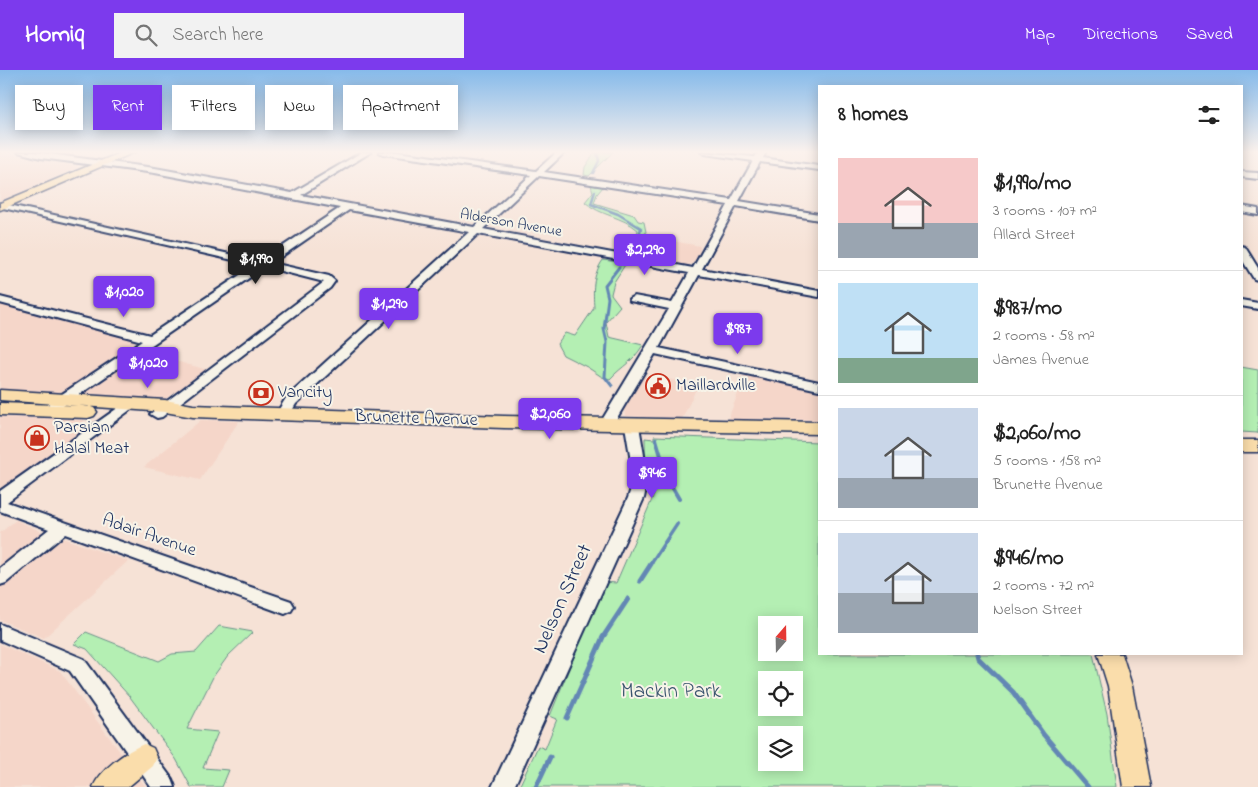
<!DOCTYPE html>
<meta charset="utf-8">
<style>
body{margin:0;font-family:"Indie Flower",sans-serif;background:#f2f2f2;color:#222;height:100vh;display:flex;flex-direction:column;font-size:19px;white-space:nowrap}
*{box-sizing:border-box;margin:0}
p{font-size:16px;color:#767676}
.icon{flex:none;width:28px;height:28px;fill:none;stroke:currentColor;stroke-width:2;stroke-linecap:round;stroke-linejoin:round}
.map{position:relative;flex:1;overflow:hidden}
.details{position:absolute;left:818px;top:15px;width:425px;height:570px;display:flex;flex-direction:column;background:#fff;border-radius:0px;box-shadow:0 2px 12px #0003}
.details>*{flex:none}
.banner{position:absolute;left:15px;top:15px;width:475px;height:45px;display:flex;gap:10px}
.needle{width:32px;rotate:20deg}
.controls{position:absolute;left:758px;top:546px;display:grid;gap:10px}
.controls a{display:grid;place-items:center;width:45px;height:45px;border-radius:0px;background:#fff;box-shadow:0 2px 12px #0003;font-size:25px}
.price{position:absolute;translate:-50% -42px;padding:0 11px;border-radius:5px;background:#7c3aed;color:#fff;font-size:16px;line-height:32px;filter:drop-shadow(0 1px 2px #0008)}
.price::after{content:'';position:absolute;left:50%;top:30px;width:15px;height:11px;margin-left:-8px;background:inherit;clip-path:polygon(0 0,100% 0,50% 100%)}
.price.on{background:#222;color:#fff}
ul{padding:0;list-style:none}
li{display:flex;align-items:center;gap:15px;height:125px;padding:0 20px}
li+li{border-top:1px solid #e0e0e0}
li span{display:grid;place-items:center;flex:none;width:140px;height:100px;border-radius:0px;color:#555}
li>.icon{margin-inline-start:auto}
span .icon{width:60px;height:60px;fill:#fffc;stroke-width:1}
li b{font-size:21px}
h2{display:flex;justify-content:space-between;align-items:center;height:60px;padding:0 20px;font-size:21px}
.chip{padding:0 18px;border-radius:0px;background:#fff;box-shadow:0 2px 12px #0003;font-size:18px;line-height:45px}
.chip.on{background:#7c3aed;color:#fff}
header{display:flex;align-items:center;gap:30px;box-sizing:border-box;height:70px;padding:0 25px;background:#7c3aed;color:#fff}
header strong{font-size:24px}
nav{display:flex;gap:28px;margin-inline-start:auto;font-size:18px}
.search{width:350px;height:45px;background:#f2f2f2;display:flex;align-items:center;gap:12px;box-sizing:border-box;padding:0 18px;border-radius:0px;color:#767676;font-size:19px}
.map>svg:first-child{display:block}
</style>
<header>
<strong>Homiq</strong>
<div class="search"><svg class="icon" aria-label="search" viewBox="0 0 24 24"><circle cx="10" cy="10" r="6"/><path d="M15 15l6 6"/></svg>Search here</div>
<nav><a>Map</a><a>Directions</a><a>Saved</a></nav>
</header>
<div class="map">
<svg width="1258" height="717" viewBox="0 0 1258 717">
<rect width="100%" height="100%" fill="#f6e2d6"/>
<filter id="ink" filterUnits="userSpaceOnUse"><feTurbulence type="fractalNoise" baseFrequency=".02" numOctaves="2"/><feDisplacementMap in="SourceGraphic" scale="10" xChannelSelector="R" yChannelSelector="G"/><feConvolveMatrix kernelMatrix="1 2 1 2 8 2 1 2 1" color-interpolation-filters="sRGB"/></filter>
<g filter="url(#ink)">
<path fill="#f5d6c9" d="M0 82 80 97 0 131Z
M646 166 700 176V182L692 194 683 196 629 187Z
M0 232 132 268 135 273 62 322 52 324 0 322Z
M139 281 208 300 162 331 83 325V322Z
M746 303 819 319V350L728 349Z
M641 306 699 313 682 349 625 346 624 339Z
M0 347 73 349 84 350 81 357 89 358 0 421Z
M201 350 239 351 200 410 144 397Z
M16 450 42 462 41 466 0 499V463Z
M62 468 128 491 44 568 0 550V516L50 475Z
M0 574 60 601 146 717H0Z"/>
<path fill="#b4efb3" stroke="#688f88" fill-rule="evenodd" d="M595 82H613L589 106 584 105 585 97Z
M591 115 603 117 597 124 594 133 634 145 638 151 644 152 646 162 614 212 611 224 620 236 606 252 609 267 643 275C632 293 623 295 610 309L602 307 587 297 563 285 557 274 565 263 575 266 594 238C593 220 592 206 603 190L618 192 636 169 638 160C622 146 600 146 585 132L593 122Z
M1241 297 1258 300V363L1241 362Z
M654 366 819 372V584H1093L1107 644 1117 717H519L538 676 545 679 557 649 550 646 604 512 616 513 654 425 646 421 645 368 654 369ZM766 555H794V582H766ZM766 610H794V638H766ZM766 665H794V692H766Z
M219 556 253 562 228 586 213 607 187 659 218 662 203 698 229 700 222 717H191L176 689 130 627 87 579 74 574 86 562 159 591 172 584 196 582Z"/>
<g fill="none" stroke-linecap="round" stroke-linejoin="round">
<path stroke="#6387b4" stroke-width="2.5" d="M593 103 599 91 597 82
M595 121 591 134 618 144 641 158 639 166 628 184"/>
<path stroke="#6387b4" stroke-width="3" d="M612 316 605 307 607 272 604 259 608 228 605 215 619 197"/>
<path stroke="#6387b4" stroke-width="4" d="M656 369 668 410 679 429
M650 495 677 454"/>
<path stroke="#6387b4" stroke-width="5" d="M640 511 651 494
M977 584 978 588 1013 622 1043 664 1088 717
M567 648 603 567 628 529
M536 717 550 687"/>
<defs>
<path id="minor" d="M18 82H34L155 98 292 123 362 82H371L301 125 474 157 531 105 383 84 379 82H397L536 101 557 82H565L544 102 731 130 753 91 705 84 701 82 755 87 758 82H766L763 88 819 96V100L760 92 739 131 819 144V150L736 136 702 199 819 221V227L699 205 659 278 819 312V320L655 284 611 358H601L599 355 669 239 630 231 629 229 634 226 672 233 689 203 478 164 296 334 288 347H278L276 344 286 328 469 162 349 140 272 193 329 206 335 211 330 218 162 347 157 348 150 344 324 212 265 197 60 338H50L48 335 50 332 142 271 0 233V227L150 265 255 195 3 138 0 137V133L261 191 340 138 155 103 41 88ZM539 106 728 135 693 198 483 159Z
M1241 102 1258 103V109L1241 107Z
M1241 136 1258 139V145L1241 142Z
M1241 176 1245 177 1258 198V210L1254 209 1241 188Z
M1241 230 1258 233V239L1241 236Z
M129 330 136 334 134 337 7 432 291 531 294 536 291 541 285 544 65 464 6 513 0 515V498L49 459 0 441V421Z
M632 351 639 356 648 409 644 428 514 717H492L628 428 634 409 625 356Z
M0 554 84 589 172 709 175 717H151L70 601 0 570Z"/>
<path id="major" d="M122 82H135L0 140V133Z
M0 320 165 330 193 335 504 346 819 352V364L504 358 193 347 165 342 0 330Z
M0 333 88 336 94 338 97 342 94 346 88 348 0 345Z
M1241 370H1258V382H1241Z
M1098 584H1122L1132 616 1151 717H1123L1108 616Z
M144 674 153 678 157 687 153 696 128 717H93C101 699 126 681 144 674Z"/>
</defs>
<use href="#minor" stroke="#1b2f5e" stroke-width="4"/>
<use href="#major" stroke="#1b2f5e" stroke-width="3"/>
<use href="#minor" fill="#f7f3e8" fill-rule="evenodd"/>
<use href="#major" fill="#faddab" fill-rule="evenodd"/>
</g>
</g>
<linearGradient id="sky" x2="0" y2="1"><stop stop-color="#86baea"/><stop offset="0.45" stop-color="#fbf2ed"/><stop offset="1" stop-color="#fbf2ed" stop-opacity="0"/></linearGradient>
<rect width="1258" height="182" fill="url(#sky)"/>
<defs>
<symbol id="civic-ring" viewBox="-11 -11 22 22"><circle r="9.5" fill="#f7f3e8" stroke="#c8321e" stroke-width="1.5"/><path d="M-.6-6.5H3V-4.5H.6V-3L4-1V1h2V6H-6V1h2V-1L-.6-3ZM-1.2 2.5V6h2.4V2.5Z" fill="#c8321e"/></symbol>
<symbol id="bank-ring" viewBox="-11 -11 22 22"><circle r="9.5" fill="#f7f3e8" stroke="#c8321e" stroke-width="1.5"/><path d="M-6-4H6V4H-6ZM0-2.3a2.3 2.3 0 1 0 0 4.6a2.3 2.3 0 1 0 0-4.6Z" fill="#c8321e"/></symbol>
<symbol id="shop-ring" viewBox="-11 -11 22 22"><circle r="9.5" fill="#f7f3e8" stroke="#c8321e" stroke-width="1.5"/><path d="M-5-2.5h2.3a2.7 3.5 0 0 1 5.4 0H5L5.5 6h-11ZM-1.5-2.5h3a1.5 2.3 0 0 0-3 0Z" fill="#c8321e"/></symbol>
</defs>
<g fill-rule="evenodd">
<use href="#civic-ring" x="644" y="302" width="28" height="28"/>
<use href="#bank-ring" x="247" y="309" width="28" height="28"/>
<use href="#shop-ring" x="23" y="354" width="28" height="28"/>
</g>
<g text-anchor="middle" dominant-baseline="central" stroke-width="4" stroke-linejoin="round" paint-order="stroke">
<g font-size="15" fill="#1b2f5e" stroke="#f7f3e8">
<text transform="translate(511 153) rotate(10)">Alderson Avenue</text>
</g>
<g font-size="18" fill="#1b2f5e" stroke="#f7f3e8" text-anchor="start">
<text x="676" y="316">Maillardville</text>
<text x="278" y="323">Vancity</text>
<text x="54" y="358">Parsian<tspan x="54" dy="21">Halal Meat</tspan></text>
</g>
<g font-size="18" fill="#1b2f5e" stroke="#f7f3e8">
<text transform="translate(416 349) rotate(2)">Brunette Avenue</text>
<text transform="translate(149 466) rotate(19)">Adair Avenue</text>
</g>
<g font-size="21" fill="#1b2f5e" stroke="#f7f3e8">
<text transform="translate(563 529) rotate(-66)">Nelson Street</text>
</g>
<g font-size="21" fill="#3a556f" stroke="#f7f3e8">
<text x="671" y="622">Mackin Park</text>
</g>
</g>
</svg>
<div class="controls">
<a><svg class="needle" viewBox="-14 -14 28 28"><path d="M0-13l5 13h-10z" fill="#e53935"/><path d="M0 13l5-13h-10z" fill="#767676"/></svg></a>
<a><svg class="icon" aria-label="locate" viewBox="0 0 24 24"><circle cx="12" cy="12" r="6"/><path d="M12 2v4M12 18v4M2 12h4M18 12h4"/></svg></a>
<a><svg class="icon" aria-label="layers" viewBox="0 0 24 24"><path d="M12 4l9 5-9 5-9-5zM3 14l9 5 9-5"/></svg></a>
</div>
<b class="price" style="left:645px;top:206px">$2,290</b>
<b class="price on" style="left:256px;top:215px">$1,990</b>
<b class="price" style="left:124px;top:248px">$1,020</b>
<b class="price" style="left:389px;top:260px">$1,290</b>
<b class="price" style="left:738px;top:285px">$987</b>
<b class="price" style="left:148px;top:319px">$1,020</b>
<b class="price" style="left:550px;top:370px">$2,060</b>
<b class="price" style="left:652px;top:429px">$946</b>
<div class="banner">
<a class="chip">Buy</a>
<a class="chip on">Rent</a>
<a class="chip">Filters</a>
<a class="chip">New</a>
<a class="chip">Apartment</a>
</div>
<section class="details">
<h2>8 homes<svg class="icon" aria-label="filters" viewBox="0 0 24 24"><path d="M4 7h16M4 17h16"/><circle cx="9" cy="7" r="2"/><circle cx="15" cy="17" r="2"/></svg></h2>
<ul>
<li><span style="background:linear-gradient(#f6c9c9 65%,#9aa5b1 0)"><svg class="icon" aria-label="home" viewBox="0 0 24 24"><path d="M3 11l9-7 9 7M6 9v11h12V9"/></svg></span><div><b>$1,990/mo</b><p>3 rooms · 107 m²</p><p>Allard Street</p></div></li>
<li><span style="background:linear-gradient(#bfe0f5 75%,#7fa58c 0)"><svg class="icon" aria-label="home" viewBox="0 0 24 24"><path d="M3 11l9-7 9 7M6 9v11h12V9"/></svg></span><div><b>$987/mo</b><p>2 rooms · 58 m²</p><p>James Avenue</p></div></li>
<li><span style="background:linear-gradient(#c9d6e8 70%,#9aa5b1 0)"><svg class="icon" aria-label="home" viewBox="0 0 24 24"><path d="M3 11l9-7 9 7M6 9v11h12V9"/></svg></span><div><b>$2,060/mo</b><p>5 rooms · 158 m²</p><p>Brunette Avenue</p></div></li>
<li><span style="background:linear-gradient(#c9d6e8 60%,#9aa5b1 0)"><svg class="icon" aria-label="home" viewBox="0 0 24 24"><path d="M3 11l9-7 9 7M6 9v11h12V9"/></svg></span><div><b>$946/mo</b><p>2 rooms · 72 m²</p><p>Nelson Street</p></div></li>
</ul>
</section>
</div>
